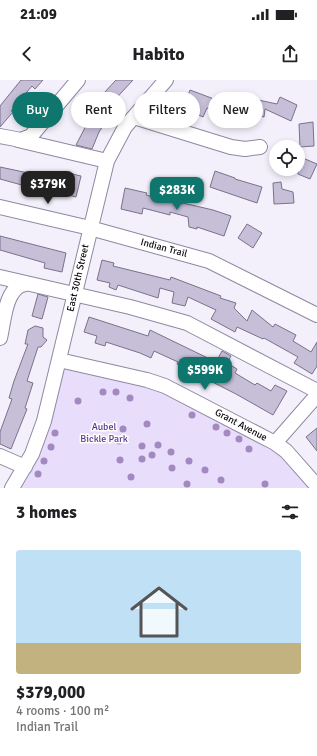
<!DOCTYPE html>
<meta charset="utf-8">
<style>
body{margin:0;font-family:Signika,sans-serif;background:#f2f2f2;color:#202124;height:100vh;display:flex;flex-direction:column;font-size:15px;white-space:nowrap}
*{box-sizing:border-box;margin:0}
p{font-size:13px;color:#757577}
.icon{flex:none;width:22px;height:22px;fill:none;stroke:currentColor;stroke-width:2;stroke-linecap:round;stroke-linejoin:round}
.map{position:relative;height:408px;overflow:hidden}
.sheet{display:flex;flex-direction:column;background:#fff;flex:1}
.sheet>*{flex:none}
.banner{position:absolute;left:12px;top:12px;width:293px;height:36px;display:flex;gap:8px}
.tools{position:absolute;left:269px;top:60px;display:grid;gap:8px}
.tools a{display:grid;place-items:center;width:36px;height:36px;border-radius:50%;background:#fff;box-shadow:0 2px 6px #0003;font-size:20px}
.price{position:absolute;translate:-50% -34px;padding:0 9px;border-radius:8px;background:#0f766e;color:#fff;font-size:13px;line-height:26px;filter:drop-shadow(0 1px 2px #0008)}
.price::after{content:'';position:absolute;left:50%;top:24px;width:12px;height:9px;margin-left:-6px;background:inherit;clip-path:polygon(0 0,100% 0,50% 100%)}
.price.selected{background:#222;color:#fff}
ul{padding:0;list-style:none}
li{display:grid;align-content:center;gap:8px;height:212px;padding:0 16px}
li+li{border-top:1px solid #e0e0e0}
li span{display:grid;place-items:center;height:124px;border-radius:4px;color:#555}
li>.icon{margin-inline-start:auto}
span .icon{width:72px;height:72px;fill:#fffc;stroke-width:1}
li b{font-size:17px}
h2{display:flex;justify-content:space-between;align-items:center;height:48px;padding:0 16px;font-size:17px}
.tag{padding:0 14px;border-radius:18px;background:#fff;box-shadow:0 2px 6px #0003;font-size:14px;line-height:36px}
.tag.selected{background:#0f766e;color:#fff}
.status{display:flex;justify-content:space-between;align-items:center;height:28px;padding:0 20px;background:#fff;direction:ltr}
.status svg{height:11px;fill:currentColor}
header{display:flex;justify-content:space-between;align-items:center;height:52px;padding:0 16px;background:#fff;font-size:18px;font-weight:700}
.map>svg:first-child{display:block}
</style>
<div class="status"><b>21:09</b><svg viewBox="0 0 49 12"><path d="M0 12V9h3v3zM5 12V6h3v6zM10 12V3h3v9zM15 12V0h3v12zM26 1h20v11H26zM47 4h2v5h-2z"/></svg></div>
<header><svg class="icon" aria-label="back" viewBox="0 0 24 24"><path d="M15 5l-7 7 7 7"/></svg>Habito<svg class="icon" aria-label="share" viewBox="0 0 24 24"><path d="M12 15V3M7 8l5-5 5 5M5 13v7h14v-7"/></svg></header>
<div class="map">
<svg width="317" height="408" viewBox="0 0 317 408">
<rect width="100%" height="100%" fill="#f3f0fb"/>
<path fill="#e8defc" d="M64 287 135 303 161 312 180 320 281 376 293 387 311 408H21C45 373 53 328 64 287Z"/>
<path fill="#c7bed8" stroke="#7a728a" d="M21 0H43L35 9 32 6 11 31 13 32 0 47V26Z
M116 0H133L109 26 114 29 99 52 92 69 76 65 89 40 87 39 103 14Z
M190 10 214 19 215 16 228 21 230 15H235L277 24 280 17 297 25 291 41 265 29 264 37 232 30 230 35 207 28 203 37 183 28Z
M313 42 314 66 300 67 299 44Z
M298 76 317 84 310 99 298 94Z
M0 87 33 94 29 107 0 99Z
M215 91 235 98V99L262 107 257 123 210 107Z
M64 92 81 96 76 117 60 113Z
M281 102 282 109 293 112 294 123 274 124 273 103Z
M125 108 147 113 146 115 182 124 183 123 213 130 231 136 224 156 197 147V149L189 147 188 137 170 132V135L143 128 142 134 121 129Z
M247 144 262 153 253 168 238 158Z
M0 156 66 173 62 192 44 188 45 183 0 170Z
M102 180 114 183 113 186 170 200 171 197 221 216 220 218 236 223 234 228 247 241 252 230 273 247 275 244 296 255 293 261 311 272 317 262V286L312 294 294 283 298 277 264 258 263 259 237 247 235 252 211 239 216 230 188 217 185 226 172 223 174 212 160 208 158 218 118 205 116 210 109 207 110 203 97 200Z
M38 214 48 217 42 239 32 236Z
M89 237 148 256 150 250 216 282 222 271 231 276 227 283 237 289 235 293 255 305 257 303 271 311 275 305 287 311 273 335 236 314 177 284 178 282 154 271 151 278 140 273 106 262 105 266 95 263 97 256 84 252Z
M35 246 43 248V257L47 260 41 267H38L27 301 33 303 25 328 27 329 11 369 0 364V352L12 319 9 318 14 301 28 264H25L28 250Z
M317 348V371L306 357Z"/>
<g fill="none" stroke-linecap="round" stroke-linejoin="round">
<defs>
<path id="minor" d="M134 37 231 67 245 69 260 67
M0 56 21 60 31 56 78 0
M18 60 107 81
M0 127 90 148 209 181 317 235
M0 197 130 227 187 243 317 311
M0 258C4 242 5 207 25 204
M59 280 147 300 165 306 275 363 286 371 317 406
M275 363 317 315
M0 376 25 387
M12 408 32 374 44 341 107 81 125 47 166 0"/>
</defs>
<use href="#minor" stroke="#9188a1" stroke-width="16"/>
<use href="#minor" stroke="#fff" stroke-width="14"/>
</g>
<g fill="#a28ac1">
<circle cx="103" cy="312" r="3.5"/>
<circle cx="116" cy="312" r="3.5"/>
<circle cx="130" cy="318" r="3.5"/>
<circle cx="78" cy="321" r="3.5"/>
<circle cx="192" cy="335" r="3.5"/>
<circle cx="147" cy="344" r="3.5"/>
<circle cx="216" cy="347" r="3.5"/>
<circle cx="123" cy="349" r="3.5"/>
<circle cx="55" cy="353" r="3.5"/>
<circle cx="227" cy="353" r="3.5"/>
<circle cx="239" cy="359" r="3.5"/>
<circle cx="119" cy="361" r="3.5"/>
<circle cx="158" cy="365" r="3.5"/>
<circle cx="142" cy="366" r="3.5"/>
<circle cx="51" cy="367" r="3.5"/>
<circle cx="249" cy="369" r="3.5"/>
<circle cx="171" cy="372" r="3.5"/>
<circle cx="152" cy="375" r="3.5"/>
<circle cx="142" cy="379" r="3.5"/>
<circle cx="120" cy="380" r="3.5"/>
<circle cx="44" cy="381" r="3.5"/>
<circle cx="189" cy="381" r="3.5"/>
<circle cx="172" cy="388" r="3.5"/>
<circle cx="205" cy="390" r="3.5"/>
<circle cx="38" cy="394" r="3.5"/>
<circle cx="131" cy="397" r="3.5"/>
<circle cx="221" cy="400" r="3.5"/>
<circle cx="187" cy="404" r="3.5"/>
<circle cx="265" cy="404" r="3.5"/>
</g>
<g text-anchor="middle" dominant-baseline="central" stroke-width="3" stroke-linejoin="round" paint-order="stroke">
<g font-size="10" fill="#0d0a13" stroke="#fff">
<text transform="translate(164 168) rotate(15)">Indian Trail</text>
<text transform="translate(78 198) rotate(-77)">East 30th Street</text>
<text transform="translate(241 345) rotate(28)">Grant Avenue</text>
</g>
<g font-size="10" fill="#5f3692" stroke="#fff">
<text x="104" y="347">Aubel<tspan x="104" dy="12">Bickle Park</tspan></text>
</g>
</g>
</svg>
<div class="tools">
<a><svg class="icon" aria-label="locate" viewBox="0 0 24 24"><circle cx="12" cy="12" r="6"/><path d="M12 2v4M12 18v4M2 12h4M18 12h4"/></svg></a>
</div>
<b class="price selected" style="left:48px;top:125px">$379K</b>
<b class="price" style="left:177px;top:131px">$283K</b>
<b class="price" style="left:205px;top:311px">$599K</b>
<div class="banner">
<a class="tag selected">Buy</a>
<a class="tag">Rent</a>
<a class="tag">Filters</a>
<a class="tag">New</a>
</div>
</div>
<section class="sheet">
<h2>3 homes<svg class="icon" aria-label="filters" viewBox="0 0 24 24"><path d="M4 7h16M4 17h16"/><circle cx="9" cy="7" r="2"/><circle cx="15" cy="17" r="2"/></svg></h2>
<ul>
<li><span style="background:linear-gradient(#bfe0f5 75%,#c2b280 0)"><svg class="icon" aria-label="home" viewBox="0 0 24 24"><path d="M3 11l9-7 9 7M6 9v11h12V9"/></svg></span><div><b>$379,000</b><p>4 rooms · 100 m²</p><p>Indian Trail</p></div></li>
</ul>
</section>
